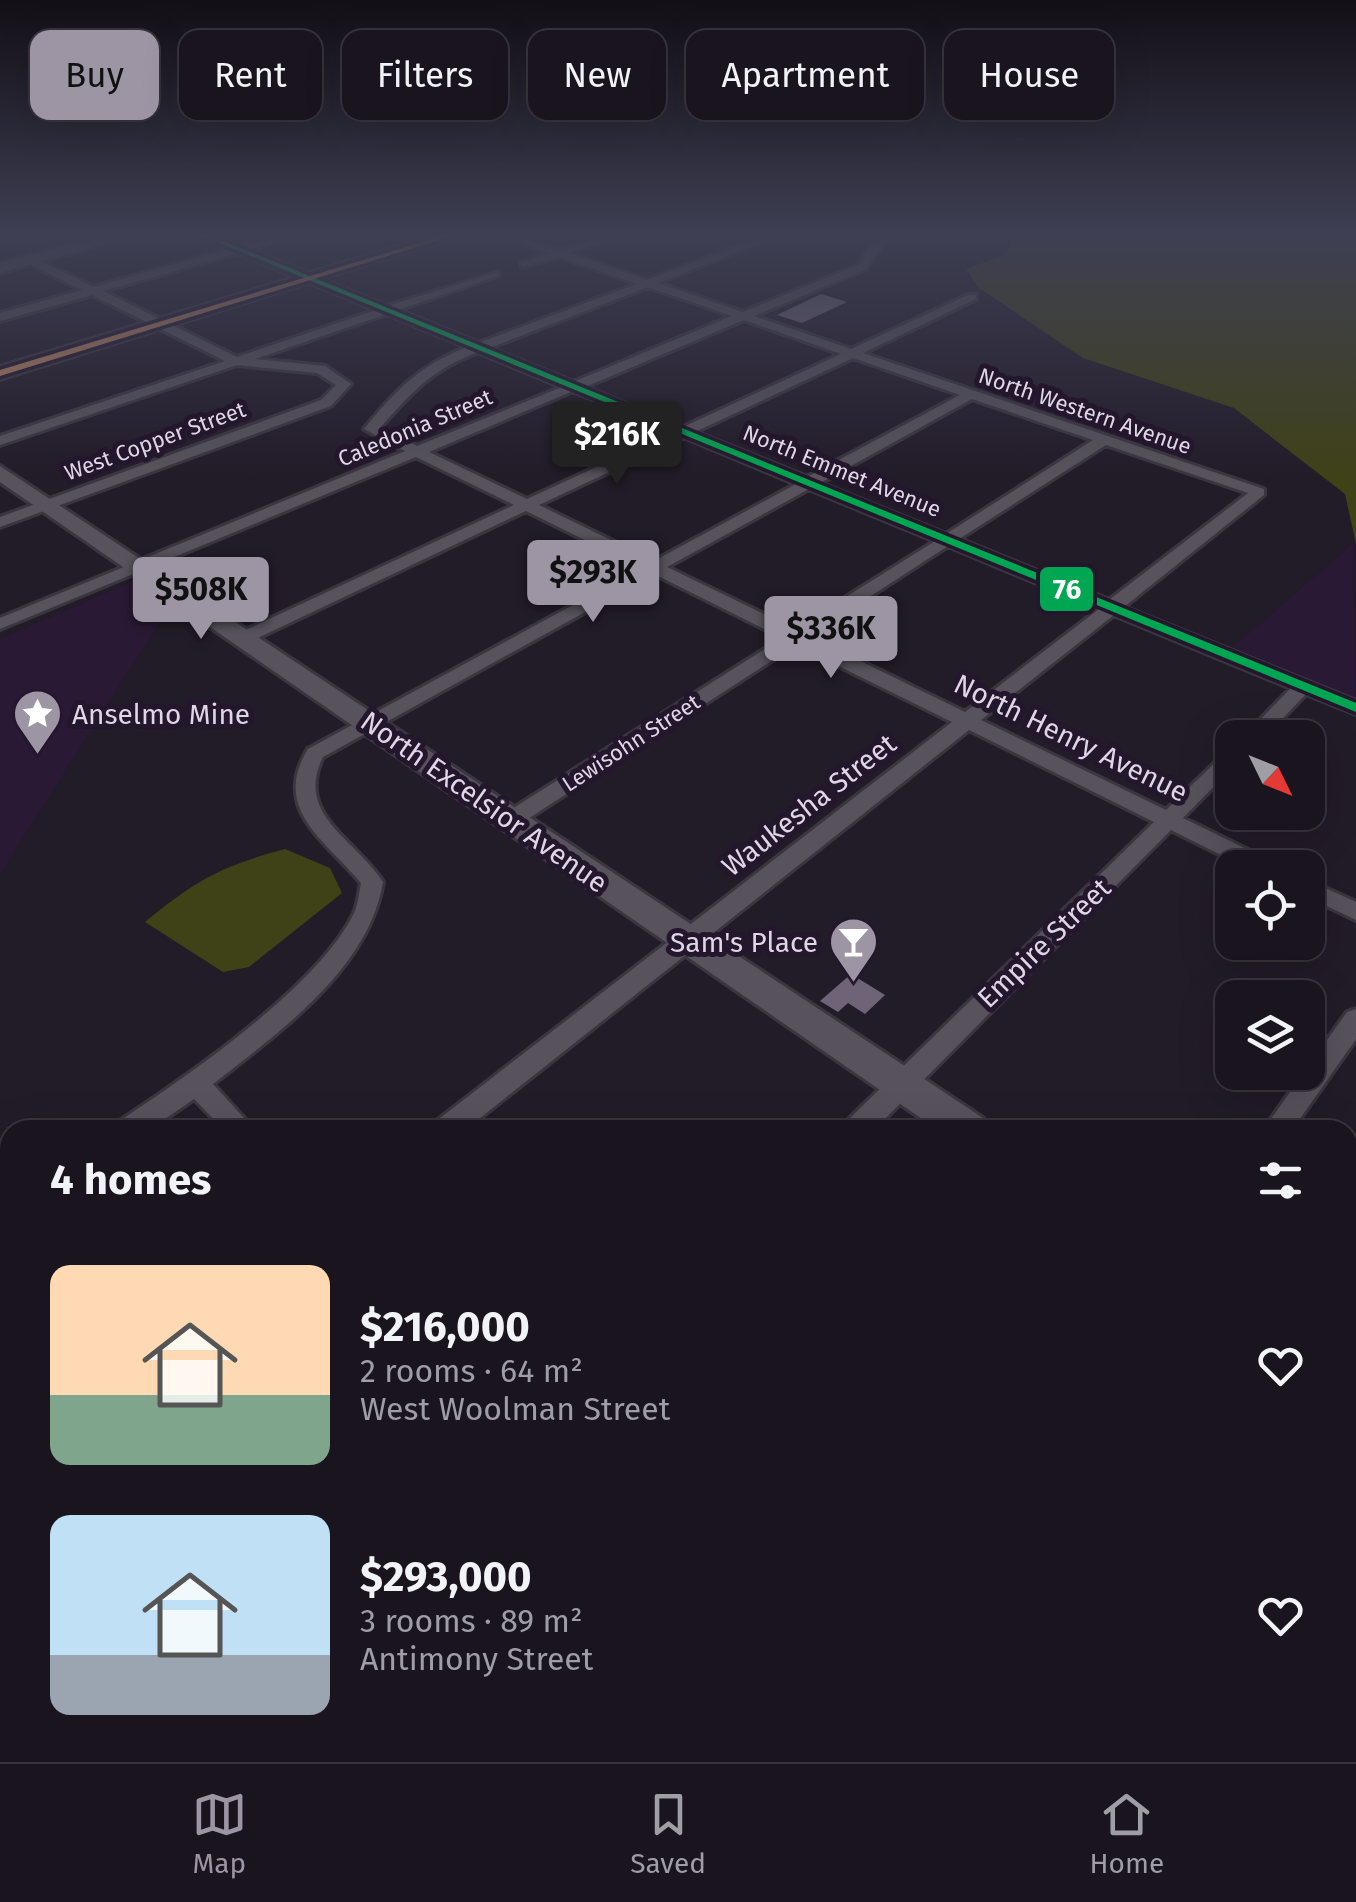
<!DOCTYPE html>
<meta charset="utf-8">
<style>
body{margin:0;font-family:"Fira Sans",sans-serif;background:#231d27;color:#f1f3f6;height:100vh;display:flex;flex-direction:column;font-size:38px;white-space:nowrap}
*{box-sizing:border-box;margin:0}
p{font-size:32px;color:#9f9ea4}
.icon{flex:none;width:55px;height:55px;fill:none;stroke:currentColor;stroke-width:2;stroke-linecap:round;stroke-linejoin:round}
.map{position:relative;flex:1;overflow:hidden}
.details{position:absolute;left:0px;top:1120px;width:1358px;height:642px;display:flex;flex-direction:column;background:#1a141e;border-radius:30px 30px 0 0;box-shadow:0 10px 40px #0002,0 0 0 2px #38333c}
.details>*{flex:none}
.top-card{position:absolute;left:30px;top:30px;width:1298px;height:90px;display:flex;gap:20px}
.needle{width:65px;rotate:133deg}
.buttons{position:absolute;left:1215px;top:720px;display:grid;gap:20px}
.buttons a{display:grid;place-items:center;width:110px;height:110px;border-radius:20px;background:#1a141e;box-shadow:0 10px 40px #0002,0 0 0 2px #38333c;font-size:50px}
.price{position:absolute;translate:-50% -85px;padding:0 22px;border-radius:10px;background:#9d95a4;color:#111;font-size:32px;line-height:65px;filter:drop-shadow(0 2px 5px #0008)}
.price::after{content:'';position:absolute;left:50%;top:60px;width:30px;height:22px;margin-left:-15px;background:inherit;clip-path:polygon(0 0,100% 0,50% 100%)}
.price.on{background:#222;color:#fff}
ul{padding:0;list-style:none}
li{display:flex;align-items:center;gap:30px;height:250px;padding:0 50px}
li span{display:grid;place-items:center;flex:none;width:280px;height:200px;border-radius:20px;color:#555}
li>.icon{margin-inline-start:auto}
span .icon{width:120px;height:120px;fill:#fffc;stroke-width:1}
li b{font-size:42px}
h2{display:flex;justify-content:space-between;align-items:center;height:120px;padding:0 50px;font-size:42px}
.tag{padding:0 35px;border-radius:20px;background:#1a141e;box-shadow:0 10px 40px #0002,0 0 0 2px #38333c;font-size:35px;line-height:90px}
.tag.on{background:#9d95a4;color:#111}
.tab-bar{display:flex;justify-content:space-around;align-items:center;height:140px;border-top:2px solid #38333c;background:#1a141e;font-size:28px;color:#9f9ea4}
.tab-bar a{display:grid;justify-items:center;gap:5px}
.tab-bar .on{color:#9d95a4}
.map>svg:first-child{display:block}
</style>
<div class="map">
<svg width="1356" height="1762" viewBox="0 0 1356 1762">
<rect width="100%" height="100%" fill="#221b28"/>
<path fill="#291934" d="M1353 543 1356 702 1230 650Z
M133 581 170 606 0 874V639Z"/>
<path fill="#3f4117" d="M996 233H1356V544L1345 494 1234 408 1083 358 979 288 966 269 1007 254 1013 239Z
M285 849 330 868 342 893 249 967 223 972 145 922C196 880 221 866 285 849Z"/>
<path fill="#6e6377" d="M821 294 847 302 802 323 777 315Z
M851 974 885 995 865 1014 848 1003 838 1012 820 1001Z"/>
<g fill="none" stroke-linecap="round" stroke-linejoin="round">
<defs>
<path id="street" d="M194 233C211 232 223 245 240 246 258 247 282 233 303 233L250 250 387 306 498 272V276L398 310 478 343 637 284 559 257 521 267V263L548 253 494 233C517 233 534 245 556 249 577 252 602 233 625 233L570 253 647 280 772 233H786L658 283 743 312 858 265 876 240 871 233H881L887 240 866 269 754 316 851 349 968 295H976V299L863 353 1264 489V495L1124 607 1356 701V714L1306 694 1264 738H1242L1291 688 1114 615 981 720 1166 810 1225 753 1232 751V768L1183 818 1275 863 1278 868H1247L1171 830 874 1130H842L846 1122 1154 822 969 730 465 1130H431L435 1122 952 722 796 645 520 824H504L501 819 504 814 782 638 654 574 323 757C294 815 356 839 383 882 369 969 278 1033 213 1084L255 1130H224L194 1099 149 1130H114L118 1122C186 1077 319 986 354 913 358 904 359 893 361 883 325 840 271 809 308 749L641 568 526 511 249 642H237V634L514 505 416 457 0 629V618L405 451 364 429C395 391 420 365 467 347L387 314 255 359 325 366 351 384 331 406 0 527V517L321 400 336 385 317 373 237 365 0 445V436L225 361 92 295 0 321V313L82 290 26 262V258H34L94 287 229 249ZM239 253 376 310 237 357 103 291ZM648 287 732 316 573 382 489 348ZM744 320 841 354 683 427 585 387ZM478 352 562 387 417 446 380 428C413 391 431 370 478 352ZM853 358 960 395 807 477 695 432ZM573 391 672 432 527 499 429 452ZM972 399 1093 440 946 534 820 483ZM684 437 796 484 654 561 539 505ZM1106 445 1248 493 1109 600 959 539ZM809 489 935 541 795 629 667 567ZM948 546 1099 609 965 712 809 636Z
M1308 880 1356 902V920L1308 897Z
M1356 1009V1039L1292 1130H1263L1347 1012Z
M10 1193V1221L3 1224 0 1223V1197Z
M261 1752H302L298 1762H257Z
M756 1752H800L804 1762H760Z
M810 1752H851L847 1762H806Z"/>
<path id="secondary" d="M119 233H143L0 273V263Z
M443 233H466L0 379V367Z
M0 466 983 1118 989 1130H938L0 482Z
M1348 1363 1356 1367V1415L1348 1411Z"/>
</defs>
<use href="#street" stroke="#3a353f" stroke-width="6"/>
<use href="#secondary" stroke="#3a353f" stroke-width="6"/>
<use href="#street" fill="#57525b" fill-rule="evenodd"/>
<use href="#secondary" fill="#57525b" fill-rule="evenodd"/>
<defs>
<path id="bus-1" d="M195 233H204L1356 703V712Z"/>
<path id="bus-2" d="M452 233H462L0 376V370Z"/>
</defs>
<use href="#bus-1" stroke="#23162d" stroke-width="7"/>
<use href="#bus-2" stroke="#23162d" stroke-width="7"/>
<use href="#bus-1" fill="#00a651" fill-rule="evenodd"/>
<use href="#bus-2" fill="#b6815c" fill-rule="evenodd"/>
</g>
<linearGradient id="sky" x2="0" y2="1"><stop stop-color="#130f16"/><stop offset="0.49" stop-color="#3e3f53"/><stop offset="1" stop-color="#3e3f53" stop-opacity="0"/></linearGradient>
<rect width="1356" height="479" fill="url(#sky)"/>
<defs>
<symbol id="sight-pin" viewBox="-11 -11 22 30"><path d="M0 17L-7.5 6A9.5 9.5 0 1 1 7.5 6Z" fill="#9d95a4" stroke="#23162d"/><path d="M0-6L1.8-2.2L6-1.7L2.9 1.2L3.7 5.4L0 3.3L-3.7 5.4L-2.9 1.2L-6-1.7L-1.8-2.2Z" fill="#fff"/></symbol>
<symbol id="bar-pin" viewBox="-11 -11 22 30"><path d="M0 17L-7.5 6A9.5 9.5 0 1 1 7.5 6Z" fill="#9d95a4" stroke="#23162d"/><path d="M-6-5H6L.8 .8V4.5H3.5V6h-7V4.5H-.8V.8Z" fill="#fff"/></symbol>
</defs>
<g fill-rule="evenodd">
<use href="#sight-pin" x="10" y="686" width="55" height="75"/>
<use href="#bar-pin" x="826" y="914" width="55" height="75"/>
</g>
<g text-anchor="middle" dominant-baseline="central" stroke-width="10" stroke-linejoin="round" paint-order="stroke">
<g font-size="22" fill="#dfd7e6" stroke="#23162d">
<text transform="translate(1085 411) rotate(19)">North Western Avenue</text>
<text transform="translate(415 428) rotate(-23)">Caledonia Street</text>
<text transform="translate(155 441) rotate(-20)">West Copper Street</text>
<text transform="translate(842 471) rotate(22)">North Emmet Avenue</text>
<text transform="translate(631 743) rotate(-33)">Lewisohn Street</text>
</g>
<g font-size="28" fill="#dfd7e6" stroke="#23162d" text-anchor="start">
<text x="72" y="714">Anselmo Mine</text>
<text x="818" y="942" text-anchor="end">Sam's Place</text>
</g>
<g font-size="28" fill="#dfd7e6" stroke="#23162d">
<text transform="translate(1071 738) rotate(26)">North Henry Avenue</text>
<text transform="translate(484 802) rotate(35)">North Excelsior Avenue</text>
<text transform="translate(809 805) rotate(-38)">Waukesha Street</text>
<text transform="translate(1044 943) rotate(-44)">Empire Street</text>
</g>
</g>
<rect stroke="#23162d" stroke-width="4" x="1038" y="565" width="57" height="48" rx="10" fill="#00a651"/>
<g font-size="28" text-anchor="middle" font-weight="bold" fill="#fff">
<text x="1067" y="599">76</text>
</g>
</svg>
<div class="buttons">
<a><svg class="needle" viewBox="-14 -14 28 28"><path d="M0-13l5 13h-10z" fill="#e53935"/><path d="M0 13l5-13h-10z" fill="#9f9ea4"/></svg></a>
<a><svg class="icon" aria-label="locate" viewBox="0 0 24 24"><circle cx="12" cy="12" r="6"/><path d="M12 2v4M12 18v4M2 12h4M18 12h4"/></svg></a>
<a><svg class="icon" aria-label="layers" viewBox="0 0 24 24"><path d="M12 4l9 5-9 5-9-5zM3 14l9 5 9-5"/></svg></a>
</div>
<b class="price on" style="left:617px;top:487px">$216K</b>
<b class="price" style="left:593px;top:625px">$293K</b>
<b class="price" style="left:201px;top:642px">$508K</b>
<b class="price" style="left:831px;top:681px">$336K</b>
<div class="top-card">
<a class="tag on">Buy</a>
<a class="tag">Rent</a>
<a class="tag">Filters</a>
<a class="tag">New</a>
<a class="tag">Apartment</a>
<a class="tag">House</a>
</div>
<section class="details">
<h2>4 homes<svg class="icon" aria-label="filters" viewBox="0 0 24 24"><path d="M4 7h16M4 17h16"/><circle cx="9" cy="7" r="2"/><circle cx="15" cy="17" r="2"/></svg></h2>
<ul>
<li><span style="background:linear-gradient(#ffd9b3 65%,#7fa58c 0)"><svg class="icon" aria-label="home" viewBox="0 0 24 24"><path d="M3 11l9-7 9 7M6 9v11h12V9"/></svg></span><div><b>$216,000</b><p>2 rooms · 64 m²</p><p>West Woolman Street</p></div><svg class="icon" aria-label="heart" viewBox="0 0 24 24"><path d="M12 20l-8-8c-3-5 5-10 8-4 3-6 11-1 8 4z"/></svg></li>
<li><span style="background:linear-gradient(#bfe0f5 70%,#9aa5b1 0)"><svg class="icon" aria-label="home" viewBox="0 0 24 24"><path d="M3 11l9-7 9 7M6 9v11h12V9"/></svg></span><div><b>$293,000</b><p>3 rooms · 89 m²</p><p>Antimony Street</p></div><svg class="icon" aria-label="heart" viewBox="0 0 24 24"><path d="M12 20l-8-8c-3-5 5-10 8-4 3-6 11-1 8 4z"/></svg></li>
</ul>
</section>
</div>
<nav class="tab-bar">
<a class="on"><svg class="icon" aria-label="map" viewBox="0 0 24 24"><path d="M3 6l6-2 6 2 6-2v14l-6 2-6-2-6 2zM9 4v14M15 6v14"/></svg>Map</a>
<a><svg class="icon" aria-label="saved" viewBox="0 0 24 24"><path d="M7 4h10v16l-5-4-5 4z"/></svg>Saved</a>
<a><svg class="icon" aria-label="home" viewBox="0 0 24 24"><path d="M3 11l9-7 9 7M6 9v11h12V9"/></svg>Home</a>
</nav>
